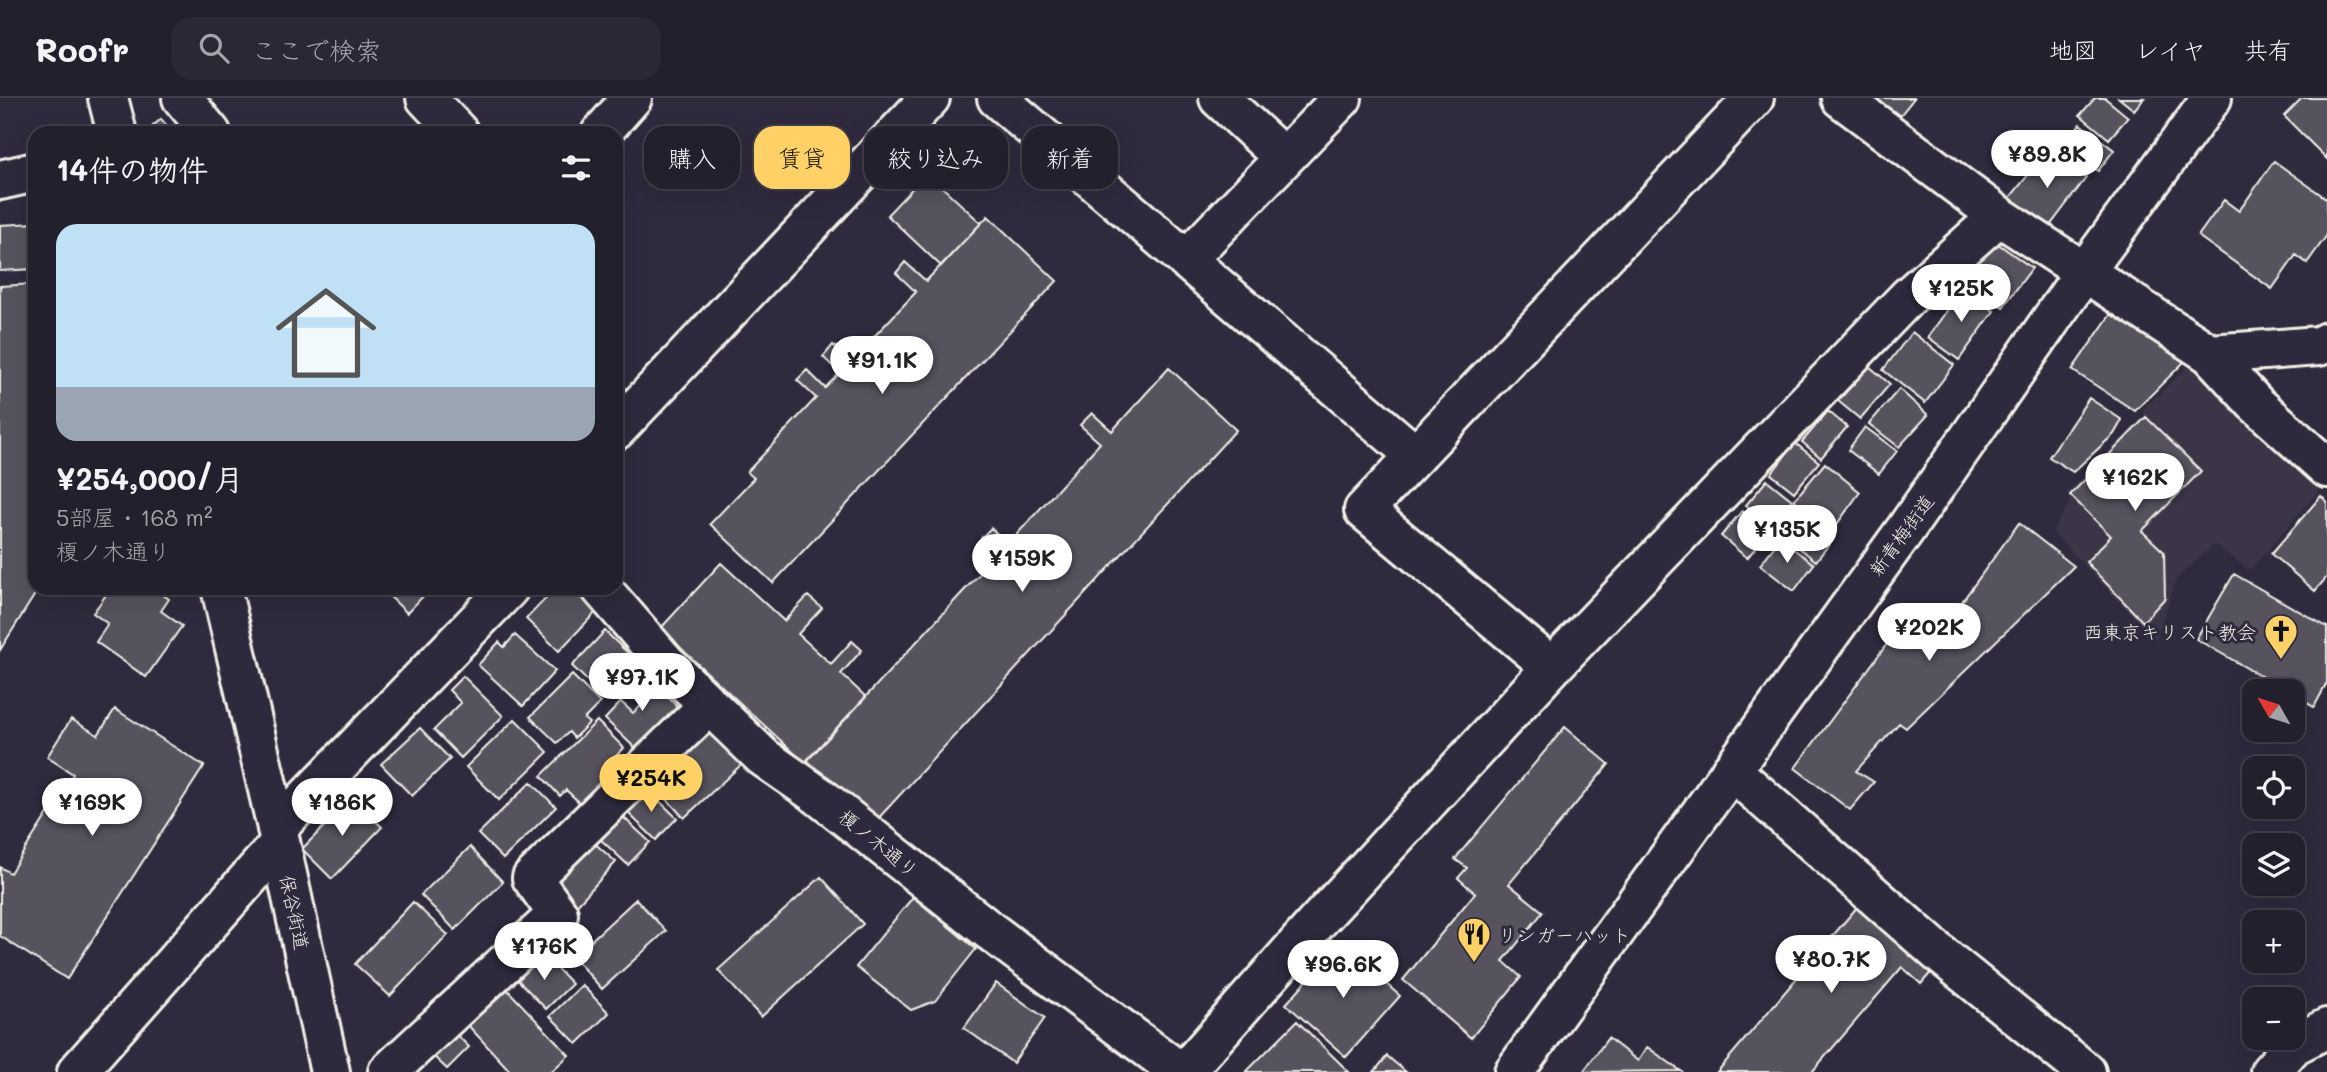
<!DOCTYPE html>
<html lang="ja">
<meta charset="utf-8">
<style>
body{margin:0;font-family:Mali,"Klee One",sans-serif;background:#2b2836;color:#f1f3f6;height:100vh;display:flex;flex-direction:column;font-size:26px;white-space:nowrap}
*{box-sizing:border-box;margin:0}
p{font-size:23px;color:#a3a3aa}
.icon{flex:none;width:38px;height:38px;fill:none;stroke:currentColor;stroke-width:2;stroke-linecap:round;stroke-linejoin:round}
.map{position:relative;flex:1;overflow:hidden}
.sheet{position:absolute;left:28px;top:28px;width:595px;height:469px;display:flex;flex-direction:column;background:#23202e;border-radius:21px;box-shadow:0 7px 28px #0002,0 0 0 2px #403e4a}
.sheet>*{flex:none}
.hud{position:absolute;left:644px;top:28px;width:665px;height:63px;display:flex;gap:14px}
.needle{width:46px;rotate:309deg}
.fabs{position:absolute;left:2242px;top:581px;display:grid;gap:14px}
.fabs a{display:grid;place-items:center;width:63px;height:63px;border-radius:14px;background:#23202e;box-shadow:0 7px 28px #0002,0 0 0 2px #403e4a;font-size:35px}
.price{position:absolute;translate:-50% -60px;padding:0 16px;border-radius:24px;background:#fff;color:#222;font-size:23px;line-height:46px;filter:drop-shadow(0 2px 4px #0008)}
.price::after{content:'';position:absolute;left:50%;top:42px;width:21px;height:16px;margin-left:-10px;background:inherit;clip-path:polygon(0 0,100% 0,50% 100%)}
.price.current{background:#ffd166;color:#111}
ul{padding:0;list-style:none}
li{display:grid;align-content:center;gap:14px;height:371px;padding:0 28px}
li span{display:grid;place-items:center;height:217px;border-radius:21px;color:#555}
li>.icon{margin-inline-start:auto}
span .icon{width:126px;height:126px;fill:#fffc;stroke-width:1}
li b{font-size:30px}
h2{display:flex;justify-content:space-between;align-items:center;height:84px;padding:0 28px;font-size:30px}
.tag{padding:0 24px;border-radius:21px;background:#23202e;box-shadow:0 7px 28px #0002,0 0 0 2px #403e4a;font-size:24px;line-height:63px}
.tag.current{background:#ffd166;color:#111}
header{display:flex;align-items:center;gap:42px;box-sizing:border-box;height:98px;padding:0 35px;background:#23202e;border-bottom:2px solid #403e4a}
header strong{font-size:33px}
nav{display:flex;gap:38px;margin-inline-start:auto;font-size:24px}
.search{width:490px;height:63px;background:#2b2836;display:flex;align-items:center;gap:18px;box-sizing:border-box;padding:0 24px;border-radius:21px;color:#a3a3aa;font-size:26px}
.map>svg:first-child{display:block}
</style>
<header>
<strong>Roofr</strong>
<div class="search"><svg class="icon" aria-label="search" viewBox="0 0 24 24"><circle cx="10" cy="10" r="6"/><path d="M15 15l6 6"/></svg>ここで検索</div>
<nav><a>地図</a><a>レイヤ</a><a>共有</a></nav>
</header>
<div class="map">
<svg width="2327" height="974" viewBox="0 0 2327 974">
<rect width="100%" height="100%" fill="#2f2a3d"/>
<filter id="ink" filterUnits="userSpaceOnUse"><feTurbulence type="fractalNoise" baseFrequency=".0143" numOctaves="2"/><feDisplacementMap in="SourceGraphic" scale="14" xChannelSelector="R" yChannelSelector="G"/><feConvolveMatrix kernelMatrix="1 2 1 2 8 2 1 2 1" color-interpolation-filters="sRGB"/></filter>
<g filter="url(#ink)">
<path fill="#3b3647" d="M2190 266 2325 386 2250 472 2214 447 2177 480 2156 542 2052 434 2070 404 2068 394 2146 316 2142 312Z"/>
<path fill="#56525f" stroke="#f4f1e8" stroke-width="2" d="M1872 0H1914L1898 20Z
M2095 0H2105L2128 19 2109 41 2080 17Z
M2119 0H2144L2134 12Z
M2302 0H2327V61L2284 18Z
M161 21 173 35H145Z
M2080 26 2114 52 2098 73 2064 47Z
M2049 51 2086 80 2046 133 2008 102Z
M2274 63 2327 101V137L2307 165 2296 157 2272 191 2198 138 2224 102 2239 113Z
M927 75 981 125 941 168 887 117Z
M988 118 1057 183 773 485 710 426 754 380 747 374 816 300 797 282 807 272 825 290 840 275 823 259 833 247 851 263 916 194 896 175 905 164 926 183Z
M35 125V171L0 173V127Z
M1994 143 2032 170 2003 209 1966 182Z
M35 186V490H39L0 552V188Z
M1963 190 1994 213 1959 262 1928 239Z
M2113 213 2184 264 2135 313 2072 272Z
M1912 234 1954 267 1925 305 1883 272Z
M1869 268 1890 286 1860 321 1838 303Z
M1169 270 1236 332 874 725 807 662 998 456 981 440 991 430 1008 446 1100 345 1080 327 1092 315 1112 333Z
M1899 291 1928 317 1899 349 1869 326Z
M2089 300 2122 322 2114 336 2073 374 2049 359Z
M1828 313 1847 329 1821 360 1802 344Z
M2146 319 2201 373 2142 433 2164 454 2165 500 2143 524 2086 464 2111 438 2070 397Z
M1865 329 1897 353 1879 376 1848 352Z
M1795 345 1819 364 1794 394 1771 376Z
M1825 365 1860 394 1832 433 1794 402Z
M1767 382 1792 402 1770 428 1746 407Z
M2321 398 2327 404V479L2315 493 2271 456Z
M1742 413 1768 435 1747 460 1721 438Z
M1800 413 1834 440 1816 463 1781 436Z
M2019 425 2074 468 1906 630 1899 625 1856 673 1874 684 1850 712 1795 670 1907 519 1958 509Z
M1780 441 1814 466 1794 493 1760 467Z
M721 465 784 523 808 498 822 510 798 536 831 566 852 543 862 552 841 576 866 599 805 665 660 531Z
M2234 476 2327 529V585L2314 609 2292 596V593H2287L2196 541Z
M111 490H153L169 501 161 513 182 528 146 579 96 544 108 526 93 515Z
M381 490H431L407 515Z
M556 490H571L596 514 559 553 526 521Z
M605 533 634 561 601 596 572 568Z
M515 537 555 573 523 608 478 567 499 544 504 549Z
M572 577 600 605 584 621 589 625 574 640 569 634 557 645 530 619Z
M645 577 678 609 636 651 605 621 621 604 633 615 642 607 629 595Z
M463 578 503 618 461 660 434 632 461 605 449 592Z
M115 611 204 668 67 881 0 838V769L10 775 73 676 47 659 71 621 98 637Z
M515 621 548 654 499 702 466 669Z
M597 623 624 650 601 673 607 680 581 706 566 692 560 698 541 678Z
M1565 629 1609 666 1509 786 1543 814 1503 863 1521 879 1471 940 1403 882 1475 795 1458 780 1467 770 1455 761Z
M420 630 450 661 412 698 381 666Z
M712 634 742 666 684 720 654 687Z
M531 684 556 709 503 761 478 736Z
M645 689 677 720 656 742 625 712Z
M352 700 382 729 332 781 302 751Z
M620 716 650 744 628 767 598 739Z
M592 743 616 764 575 809 551 787Z
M470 749 503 784 455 832 421 797Z
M821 779 863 826 761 919 718 872Z
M913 799 976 851 935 903 911 912 856 869Z
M636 801 666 833 602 891 573 859Z
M1864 801 1939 865 1921 886 1902 869 1812 974H1717Z
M413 804 448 837 390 898 355 866Z
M1340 845 1400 898 1346 959 1286 906Z
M543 856 572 886 546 911 517 881Z
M996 885 1045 920 1013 965 964 930Z
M582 887 609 915 577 946 550 918Z
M504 888 569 957 551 974H511L465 924Z
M1297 923 1349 974H1246Z
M454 934 469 949 447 971 432 957Z
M1608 940 1638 963 1647 949 1681 973 1583 974Z
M1387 958 1406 974H1374Z"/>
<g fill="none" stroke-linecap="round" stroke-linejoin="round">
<defs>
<path id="minor" d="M182 0 211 35
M426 0 459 35
M997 0 1415 357
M1219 0 1284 60
M1841 0 1999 118 2210 256 2255 305 2327 370
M601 35 632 0
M0 82 35 74
M1186 162 1342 0
M2210 256 2319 248 2327 244
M616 332 930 0
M601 490 666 565 763 659 819 698 990 833 1180 974
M1552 569 1364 412 1754 0
M1731 672 1940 856 2086 974
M277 730 509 490
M77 974 280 745
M388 974 558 816 532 780 709 607
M1184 974 1316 825 1552 569 1908 199 1999 118
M2270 974 2294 947 2327 930"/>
<path id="major" d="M108 0 117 35
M221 490 277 730 330 974
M1514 974 1905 432 2085 173 2212 0"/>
</defs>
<use href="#minor" stroke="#f4f1e8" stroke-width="44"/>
<use href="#major" stroke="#f4f1e8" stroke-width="44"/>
<use href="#minor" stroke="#2f2a3d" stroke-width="38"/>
<use href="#major" stroke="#2f2a3d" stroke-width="38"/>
</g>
</g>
<defs>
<symbol id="church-pin" viewBox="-11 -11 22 30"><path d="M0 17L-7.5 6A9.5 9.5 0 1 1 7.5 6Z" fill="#ffd166" stroke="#2f2a3d"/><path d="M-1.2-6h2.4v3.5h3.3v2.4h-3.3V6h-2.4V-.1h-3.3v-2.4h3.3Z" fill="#111"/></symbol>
<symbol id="restaurant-pin" viewBox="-11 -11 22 30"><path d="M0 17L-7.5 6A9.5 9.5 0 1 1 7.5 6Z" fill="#ffd166" stroke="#2f2a3d"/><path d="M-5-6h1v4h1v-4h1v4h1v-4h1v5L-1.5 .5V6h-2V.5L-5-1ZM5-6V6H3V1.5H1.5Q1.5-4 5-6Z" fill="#111"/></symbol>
</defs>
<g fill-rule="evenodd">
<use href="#church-pin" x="2262" y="514" width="38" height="52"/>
<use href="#restaurant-pin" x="1455" y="817" width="38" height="52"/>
</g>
<g text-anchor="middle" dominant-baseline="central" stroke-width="6" stroke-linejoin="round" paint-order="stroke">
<g font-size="19" fill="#f4f1e8" stroke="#2f2a3d">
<text transform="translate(1901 437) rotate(-54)">新青梅街道</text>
<text transform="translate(879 745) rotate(39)">榎ノ木通り</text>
<text transform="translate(295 814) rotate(78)">保谷街道</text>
</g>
<g font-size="19" fill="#f4f1e8" stroke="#2f2a3d" text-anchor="end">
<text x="2256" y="533">西東京キリスト教会</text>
<text x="1498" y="836" text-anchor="start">リンガーハット</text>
</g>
</g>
</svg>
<div class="fabs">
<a><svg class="needle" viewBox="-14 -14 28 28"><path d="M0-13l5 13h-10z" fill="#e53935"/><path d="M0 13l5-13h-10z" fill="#a3a3aa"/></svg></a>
<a><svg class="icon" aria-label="locate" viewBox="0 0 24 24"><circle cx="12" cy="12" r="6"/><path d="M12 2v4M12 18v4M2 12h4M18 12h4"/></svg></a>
<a><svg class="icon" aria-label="layers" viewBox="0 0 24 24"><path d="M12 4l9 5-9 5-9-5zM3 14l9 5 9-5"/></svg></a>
<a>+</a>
<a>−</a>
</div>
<b class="price" style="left:2047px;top:92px">¥89.8K</b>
<b class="price" style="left:1961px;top:226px">¥125K</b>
<b class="price" style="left:882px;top:298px">¥91.1K</b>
<b class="price" style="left:2135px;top:415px">¥162K</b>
<b class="price" style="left:1787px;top:467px">¥135K</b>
<b class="price" style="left:1022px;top:496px">¥159K</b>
<b class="price" style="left:1929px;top:565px">¥202K</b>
<b class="price" style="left:642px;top:615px">¥97.1K</b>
<b class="price current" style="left:651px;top:716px">¥254K</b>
<b class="price" style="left:92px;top:740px">¥169K</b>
<b class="price" style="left:342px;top:740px">¥186K</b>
<b class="price" style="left:544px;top:884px">¥176K</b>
<b class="price" style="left:1831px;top:897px">¥80.7K</b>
<b class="price" style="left:1343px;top:902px">¥96.6K</b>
<div class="hud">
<a class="tag">購入</a>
<a class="tag current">賃貸</a>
<a class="tag">絞り込み</a>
<a class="tag">新着</a>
</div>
<section class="sheet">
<h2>14件の物件<svg class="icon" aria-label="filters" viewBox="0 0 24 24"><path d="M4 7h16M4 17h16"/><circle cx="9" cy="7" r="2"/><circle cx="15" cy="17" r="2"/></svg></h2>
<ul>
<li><span style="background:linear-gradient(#bfe0f5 75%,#9aa5b1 0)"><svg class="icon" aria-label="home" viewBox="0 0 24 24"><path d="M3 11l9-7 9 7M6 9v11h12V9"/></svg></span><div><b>¥254,000/月</b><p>5部屋 · 168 m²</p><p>榎ノ木通り</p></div></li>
</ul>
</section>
</div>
